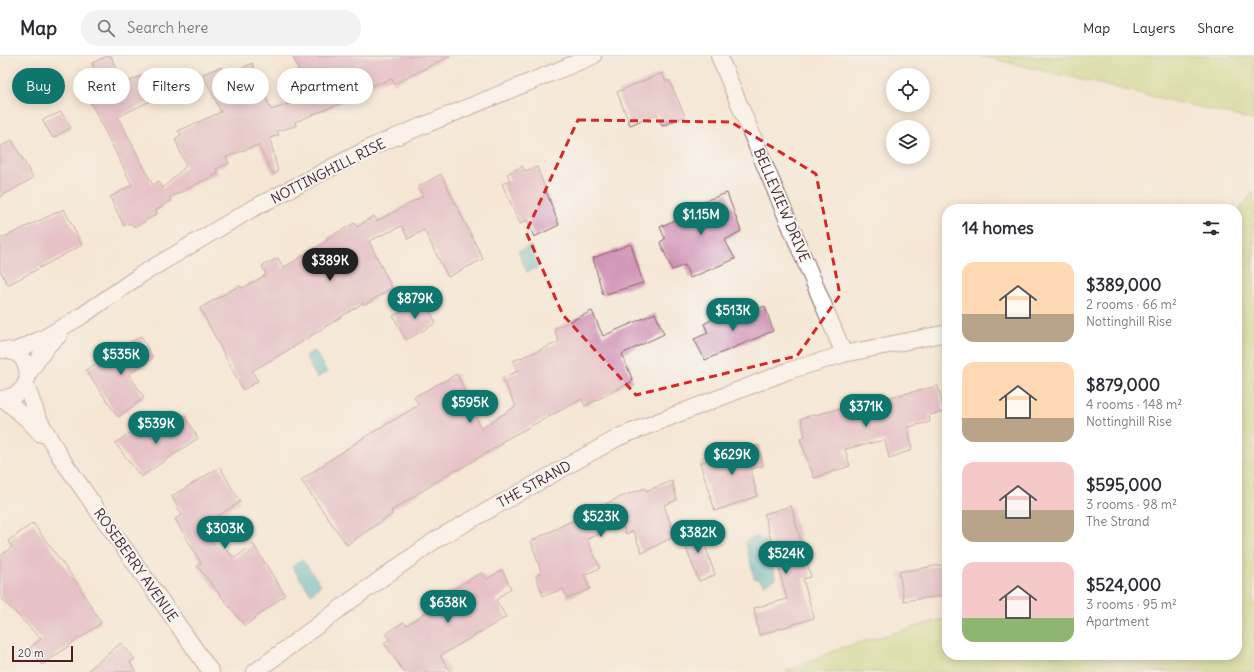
<!DOCTYPE html>
<meta charset="utf-8">
<style>
body{margin:0;font-family:Delius,sans-serif;background:#f2f2f3;color:#2b2b33;height:100vh;display:flex;flex-direction:column;font-size:15px;white-space:nowrap}
*{box-sizing:border-box;margin:0}
p{font-size:13px;color:#7c7c81}
.icon{flex:none;width:22px;height:22px;fill:none;stroke:currentColor;stroke-width:2;stroke-linecap:round;stroke-linejoin:round}
.map{position:relative;flex:1;overflow:hidden}
.sheet{position:absolute;left:942px;top:148px;width:300px;height:456px;display:flex;flex-direction:column;background:#fff;border-radius:16px;box-shadow:0 2px 10px #0003}
.sheet>*{flex:none}
.guide{position:absolute;left:12px;top:12px;width:380px;height:36px;display:flex;gap:8px}
.fabs{position:absolute;left:886px;top:12px;display:grid;gap:8px}
.fabs a{display:grid;place-items:center;width:44px;height:44px;border-radius:50%;background:#fff;box-shadow:0 2px 10px #0003;font-size:20px}
.scale{position:absolute;left:12px;bottom:10px;width:61px;box-sizing:border-box;padding-left:4px;border:2px solid #4a1f2b;border-top:0;font-size:11px;line-height:14px;white-space:nowrap;color:#4a1f2b;-webkit-text-stroke:3px #f6f6f2;paint-order:stroke}
.price{position:absolute;translate:-50% -34px;padding:0 9px;border-radius:14px;background:#0f766e;color:#fff;font-size:13px;line-height:26px;filter:drop-shadow(0 1px 2px #0008)}
.price::after{content:'';position:absolute;left:50%;top:24px;width:12px;height:9px;margin-left:-6px;background:inherit;clip-path:polygon(0 0,100% 0,50% 100%)}
.price.on{background:#222;color:#fff}
ul{padding:0;list-style:none}
li{display:flex;align-items:center;gap:12px;height:100px;padding:0 20px}
li span{display:grid;place-items:center;flex:none;width:112px;height:80px;border-radius:12px;color:#555}
li>.icon{margin-inline-start:auto}
span .icon{width:48px;height:48px;fill:#fffc;stroke-width:1}
li b{font-size:17px}
h2{display:flex;justify-content:space-between;align-items:center;height:48px;padding:0 20px;font-size:17px}
.pill{padding:0 14px;border-radius:18px;background:#fff;box-shadow:0 2px 10px #0003;font-size:14px;line-height:36px}
.pill.on{background:#0f766e;color:#fff}
header{display:flex;align-items:center;gap:24px;box-sizing:border-box;height:56px;padding:0 20px;background:#fff;border-bottom:1px solid #e1e1e2}
header strong{font-size:19px}
nav{display:flex;gap:22px;margin-inline-start:auto;font-size:14px}
.search{width:280px;height:36px;background:#f2f2f3;display:flex;align-items:center;gap:10px;box-sizing:border-box;padding:0 14px;border-radius:22px;color:#7c7c81;font-size:15px}
.map>svg:first-child{display:block}
</style>
<header>
<strong>Map</strong>
<div class="search"><svg class="icon" aria-label="search" viewBox="0 0 24 24"><circle cx="10" cy="10" r="6"/><path d="M15 15l6 6"/></svg>Search here</div>
<nav><a>Map</a><a>Layers</a><a>Share</a></nav>
</header>
<div class="map">
<svg width="1254" height="616" viewBox="0 0 1254 616">
<rect width="100%" height="100%" fill="#f6f6f2"/>
<filter id="ink" filterUnits="userSpaceOnUse"><feTurbulence type="fractalNoise" baseFrequency=".025" numOctaves="2"/><feDisplacementMap in="SourceGraphic" scale="8" xChannelSelector="R" yChannelSelector="G"/><feConvolveMatrix kernelMatrix="1 2 1 2 8 2 1 2 1" color-interpolation-filters="sRGB"/></filter>
<filter id="wash" filterUnits="userSpaceOnUse"><feTurbulence type="fractalNoise" baseFrequency=".012" numOctaves="4" result="noise"/><feDisplacementMap in="SourceGraphic" scale="16" xChannelSelector="R" yChannelSelector="G"/><feGaussianBlur stdDeviation="0.9" result="paint"/><feColorMatrix in="noise" values="0 0 0 0 0 0 0 0 0 0 0 0 0 0 0 0 0 1.4 0 .05"/><feComposite in="paint" operator="in"/></filter>
<g filter="url(#wash)">
<rect width="100%" height="100%" fill="#f5e7d6"/>
<path fill="#bdd579" stroke="#847a52" d="M980 0H1254V64Z
M1254 135V616H785L841 592 947 562V599H1237V157Z"/>
<path fill="#45b3c1" stroke="#486976" d="M530 190 539 211 527 216 518 195Z
M314 294 327 316 317 322 305 300Z
M757 480 760 483 765 484 768 496 766 498 764 504 766 507 772 510 776 523 764 529 761 525 754 522 745 485Z
M302 503 321 529 311 538 292 511Z"/>
<g id="blocks">
<path fill="#d295b7" d="M107 0H111L120 25 122 24 124 28 149 16 160 40 118 61 153 129 159 125 163 132 186 110 175 83 181 79 178 75 221 56 203 18 221 11 224 18 232 14 234 17 252 7 271 54 302 43 294 25 301 21 293 0H450L394 28 392 23 353 36 356 41 295 66 296 70 277 75 279 79 270 82 278 116 273 118 258 89 226 101 229 107 216 113 219 117 169 142 171 145 156 154 157 158 135 171 130 167 124 170 110 141 132 129 88 41 101 34 92 7Z
M662 17 666 26 669 24 685 60 662 70 657 58 630 69 617 36Z
M61 56 71 72 53 82 42 64Z
M12 84 33 122 0 141V91Z
M522 110 525 115 537 111 559 169 534 181 527 164 520 168 502 128 510 124 507 118Z
M441 118 483 203 448 221 424 174 408 183 402 170 369 185 392 232 364 249 363 247 295 290 252 315 258 325 243 334 200 252 239 230 243 232 266 219 262 210 278 202 283 212 328 184 327 182 355 167 357 171 374 160 377 165 423 140 418 131Z
M727 137 741 175 725 184 735 203 690 222 685 209 672 214 660 186 665 183 660 171 690 157 687 151Z
M64 153 82 189 8 229 0 214V183Z
M631 188 643 227 603 239 593 202Z
M425 245 436 267 406 284 393 260Z
M765 250 773 275 705 304 694 283 708 277 704 268 724 257 727 265Z
M592 255 603 280 655 257 664 278 622 298 633 325 585 350 582 343 501 386 502 388 456 415 455 414 391 455 392 458 347 489 301 424 360 384 419 349 414 341 457 318 481 373 516 350 502 322 518 315 513 305 559 286 554 273Z
M141 280 153 302 129 318 144 342 118 361 86 314Z
M938 330 944 356 929 359 930 366 908 371 912 394 889 402 885 384 845 393 850 410 814 422 800 383 805 381 801 362Z
M184 359 198 382 141 421 115 387 141 370 151 382Z
M759 389 763 410 751 413 757 440 715 455 700 407 733 394Z
M220 411 240 446 202 470 220 497 225 493 235 502 253 488 285 539 245 570 197 510 201 507 175 463 182 459 172 440Z
M672 425 677 444 664 449 675 480 642 497 633 475 626 478 623 469 587 483 600 512 584 519 590 533 568 542 563 533 543 540 536 521 541 516 531 485 618 442 645 432 646 435Z
M791 450 811 521 803 523 814 562 759 579 754 552 787 543 764 458Z
M33 467 79 530 101 567 42 609 30 592 41 583 0 541V500L12 491 8 485Z
M699 471 715 519 699 525 681 479Z
M947 508V539L904 545 899 516Z
M502 514 511 532 496 544 506 561 440 600 451 616H404L384 587 390 583 386 578 403 566 407 569 439 547 437 543 481 517 487 523Z
M121 587 135 603 130 606 136 616H86Z"/>
</g>
</g>
<g filter="url(#ink)">
<use href="#blocks" fill-opacity="0" stroke="#866567" stroke-width="1"/>
<g fill="none" stroke-linecap="round" stroke-linejoin="round">
<defs>
<path id="street" d="M719 0 844 298
M0 294C28 290 39 330 12 340 8 342 5 343 0 343
M12 296 44 282 80 261 142 218 250 154 371 91 593 0
M28 318 48 289 59 279
M26 329 38 362 61 402 211 616
M4 343 29 365 41 378
M255 616 353 543 437 483 619 381 788 315 844 298 947 277"/>
</defs>
<use href="#street" stroke="#866567" stroke-width="18"/>
<use href="#street" stroke="#fff" stroke-width="16"/>
</g>
</g>
<path d="M0 0H1254V616H0ZM578 64 731 66 816 118 840 239 797 300 636 339 563 259 526 176Z" fill="#f5e7d6" fill-opacity=".55" fill-rule="evenodd"/>
<path fill="none" stroke="#d62828" stroke-width="3" stroke-dasharray="8 5" stroke-linejoin="round" d="M578 64 731 66 816 118 840 239 797 300 636 339 563 259 526 176Z"/>
<g text-anchor="middle" dominant-baseline="central" stroke-width="4" stroke-linejoin="round" paint-order="stroke">
<g font-size="14" fill="#4a1f2b" stroke="#f6f6f2">
<text transform="translate(328 115) rotate(-27)">NOTTINGHILL RISE</text>
<text transform="translate(782 149) rotate(67)">BELLEVIEW DRIVE</text>
<text transform="translate(534 428) rotate(-29)">THE STRAND</text>
<text transform="translate(136 509) rotate(55)">ROSEBERRY AVENUE</text>
</g>
</g>
</svg>
<div class="fabs">
<a><svg class="icon" aria-label="locate" viewBox="0 0 24 24"><circle cx="12" cy="12" r="6"/><path d="M12 2v4M12 18v4M2 12h4M18 12h4"/></svg></a>
<a><svg class="icon" aria-label="layers" viewBox="0 0 24 24"><path d="M12 4l9 5-9 5-9-5zM3 14l9 5 9-5"/></svg></a>
</div>
<div class="scale">20 m</div>
<b class="price" style="left:701px;top:180px">$1.15M</b>
<b class="price on" style="left:330px;top:226px">$389K</b>
<b class="price" style="left:415px;top:264px">$879K</b>
<b class="price" style="left:733px;top:276px">$513K</b>
<b class="price" style="left:121px;top:320px">$535K</b>
<b class="price" style="left:470px;top:368px">$595K</b>
<b class="price" style="left:866px;top:372px">$371K</b>
<b class="price" style="left:156px;top:389px">$539K</b>
<b class="price" style="left:732px;top:420px">$629K</b>
<b class="price" style="left:601px;top:482px">$523K</b>
<b class="price" style="left:225px;top:494px">$303K</b>
<b class="price" style="left:698px;top:498px">$382K</b>
<b class="price" style="left:786px;top:519px">$524K</b>
<b class="price" style="left:448px;top:568px">$638K</b>
<div class="guide">
<a class="pill on">Buy</a>
<a class="pill">Rent</a>
<a class="pill">Filters</a>
<a class="pill">New</a>
<a class="pill">Apartment</a>
</div>
<section class="sheet">
<h2>14 homes<svg class="icon" aria-label="filters" viewBox="0 0 24 24"><path d="M4 7h16M4 17h16"/><circle cx="9" cy="7" r="2"/><circle cx="15" cy="17" r="2"/></svg></h2>
<ul>
<li><span style="background:linear-gradient(#ffd9b3 65%,#b9a48a 0)"><svg class="icon" aria-label="home" viewBox="0 0 24 24"><path d="M3 11l9-7 9 7M6 9v11h12V9"/></svg></span><div><b>$389,000</b><p>2 rooms · 66 m²</p><p>Nottinghill Rise</p></div></li>
<li><span style="background:linear-gradient(#ffd9b3 70%,#b9a48a 0)"><svg class="icon" aria-label="home" viewBox="0 0 24 24"><path d="M3 11l9-7 9 7M6 9v11h12V9"/></svg></span><div><b>$879,000</b><p>4 rooms · 148 m²</p><p>Nottinghill Rise</p></div></li>
<li><span style="background:linear-gradient(#f6c9c9 60%,#b9a48a 0)"><svg class="icon" aria-label="home" viewBox="0 0 24 24"><path d="M3 11l9-7 9 7M6 9v11h12V9"/></svg></span><div><b>$595,000</b><p>3 rooms · 98 m²</p><p>The Strand</p></div></li>
<li><span style="background:linear-gradient(#f6c9c9 70%,#8fb573 0)"><svg class="icon" aria-label="home" viewBox="0 0 24 24"><path d="M3 11l9-7 9 7M6 9v11h12V9"/></svg></span><div><b>$524,000</b><p>3 rooms · 95 m²</p><p>Apartment</p></div></li>
</ul>
</section>
</div>
